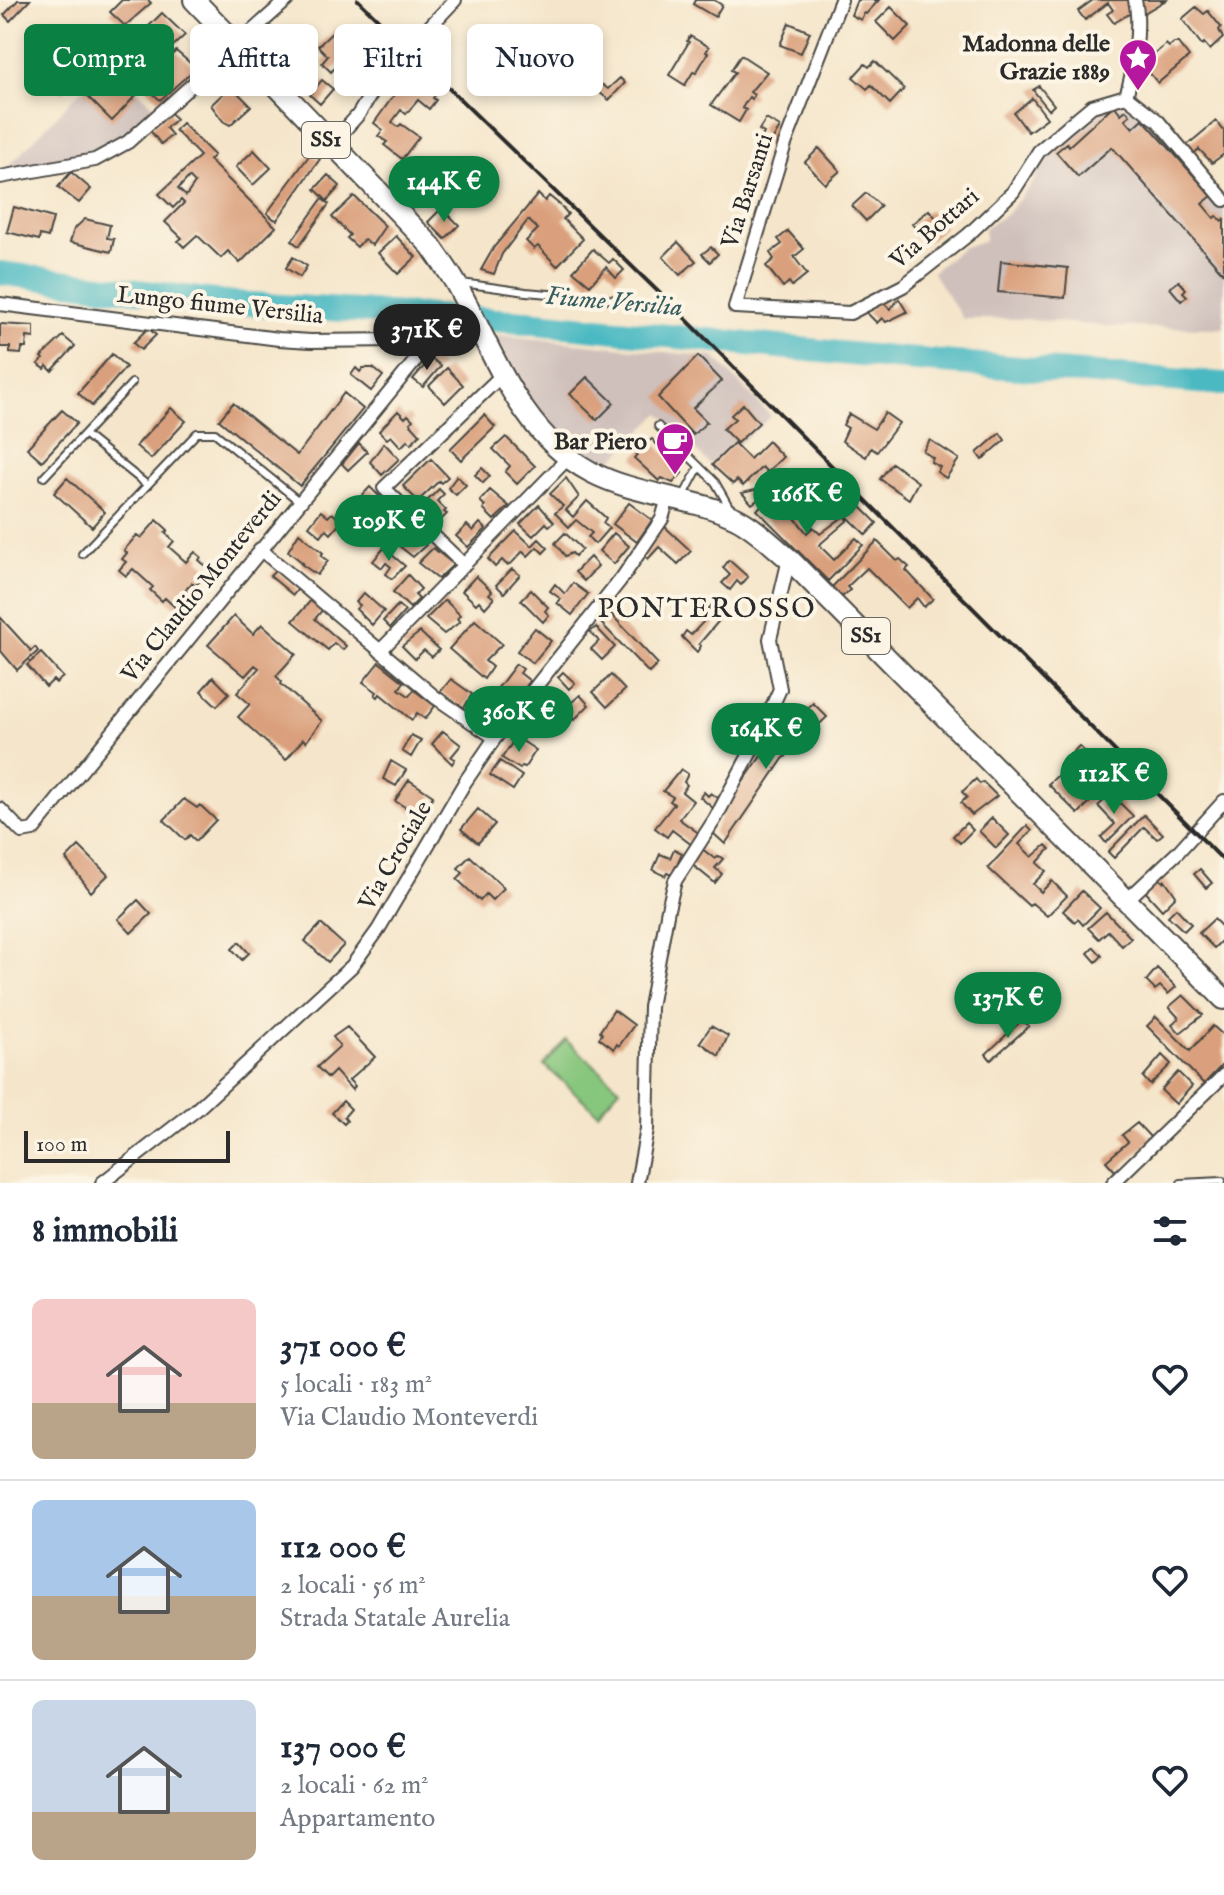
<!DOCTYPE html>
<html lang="it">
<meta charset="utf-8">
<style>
body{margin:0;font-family:"IM FELL English",serif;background:#f2f2f3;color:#1f2937;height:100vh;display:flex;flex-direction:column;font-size:30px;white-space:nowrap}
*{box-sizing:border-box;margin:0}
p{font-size:26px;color:#747a83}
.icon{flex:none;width:44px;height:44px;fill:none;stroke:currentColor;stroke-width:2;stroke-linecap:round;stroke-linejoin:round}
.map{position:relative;height:1183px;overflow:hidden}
.panel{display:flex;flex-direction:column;background:#fff;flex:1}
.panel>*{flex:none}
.guide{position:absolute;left:24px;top:24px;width:800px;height:72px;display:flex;gap:16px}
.scale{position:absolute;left:24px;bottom:20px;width:206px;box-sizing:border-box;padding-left:8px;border:4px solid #2b2b2b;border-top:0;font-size:22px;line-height:28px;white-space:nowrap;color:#2b2b2b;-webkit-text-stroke:6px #fcf5e5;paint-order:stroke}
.price{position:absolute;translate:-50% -68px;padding:0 18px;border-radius:28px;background:#0b8043;color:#fff;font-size:26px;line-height:52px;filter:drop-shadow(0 2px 4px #0008)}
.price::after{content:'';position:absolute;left:50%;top:48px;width:24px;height:18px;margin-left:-12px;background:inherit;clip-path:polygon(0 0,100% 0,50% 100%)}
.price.selected{background:#222;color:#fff}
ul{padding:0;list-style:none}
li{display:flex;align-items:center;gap:24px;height:200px;padding:0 32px}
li+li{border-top:2px solid #e0e1e3}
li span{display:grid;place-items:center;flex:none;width:224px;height:160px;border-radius:12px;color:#555}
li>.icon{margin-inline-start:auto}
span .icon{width:96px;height:96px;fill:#fffc;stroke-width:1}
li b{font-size:34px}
h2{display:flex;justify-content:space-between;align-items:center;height:96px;padding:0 32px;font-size:34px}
.pill{padding:0 28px;border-radius:12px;background:#fff;box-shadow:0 4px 12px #0003;font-size:28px;line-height:72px}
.pill.selected{background:#0b8043;color:#fff}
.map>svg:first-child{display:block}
</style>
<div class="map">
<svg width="1224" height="1183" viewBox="0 0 1224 1183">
<rect width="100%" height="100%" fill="#fcf5e5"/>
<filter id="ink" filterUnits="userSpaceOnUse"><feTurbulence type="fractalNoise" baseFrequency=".0125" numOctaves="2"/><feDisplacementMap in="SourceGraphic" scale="16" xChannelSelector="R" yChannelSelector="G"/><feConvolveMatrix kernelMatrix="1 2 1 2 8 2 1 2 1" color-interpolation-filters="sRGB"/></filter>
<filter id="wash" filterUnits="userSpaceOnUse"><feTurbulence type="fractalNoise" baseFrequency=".006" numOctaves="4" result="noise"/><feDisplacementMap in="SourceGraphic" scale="32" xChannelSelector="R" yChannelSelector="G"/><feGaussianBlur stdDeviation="1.8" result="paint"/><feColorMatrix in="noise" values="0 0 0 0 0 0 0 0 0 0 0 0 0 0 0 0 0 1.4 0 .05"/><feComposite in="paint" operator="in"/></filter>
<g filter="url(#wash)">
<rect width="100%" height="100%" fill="#f5e6cb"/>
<path fill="#cfc0bb" d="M108 62 156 108 121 141 90 157 8 172 5 170Z
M1111 104 1129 107 1144 117 1224 208V328L1115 327 1025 319H963L932 272 962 248 985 240 984 228 1007 214 1035 180 1042 159Z
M496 335 714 357 771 416 738 445 734 442 710 465 660 413 604 468 567 446 542 418 518 381Z"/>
<path fill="#87c67d" stroke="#597854" stroke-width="2" d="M566 1040 620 1088 598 1113 544 1065Z"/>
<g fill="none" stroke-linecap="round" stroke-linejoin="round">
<path stroke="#4bb9c2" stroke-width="24" d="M0 273 222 302 526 322 891 358 1224 384"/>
</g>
<g id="blocks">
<path fill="#daa07d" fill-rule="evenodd" d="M18 0H30L10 21 4 15Z
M148 0 151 3 125 26 110 12 122 0Z
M695 0H714L722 5 715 17 693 4Z
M857 0H879L866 14 864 13 861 20 851 15Z
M1093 0H1132L1134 11 1114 23 1107 14 1113 10 1108 3 1085 20 1078 11Z
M1139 0H1166L1144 13Z
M891 7 910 26 895 41 876 22Z
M1196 7 1204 14 1208 11 1221 27 1219 30 1223 38 1210 50 1204 43 1202 45 1182 19Z
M162 13 185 35 171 48 168 44 156 55 149 48 154 44 149 39 152 35 146 29Z
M789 23 810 32 801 53 780 45Z
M271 27 315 72 301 86 255 41Z
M336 29 358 55 346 69 340 63 331 72 322 63 328 56 318 46Z
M690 36 709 47 706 52 708 53 696 73 693 72 685 85 669 75 689 42 687 41Z
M1174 43H1178L1189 57 1158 83 1146 69 1152 61 1150 58 1166 44 1169 47Z
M176 51 196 68 160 100 140 82 145 77 134 67 141 60 152 70 158 64 161 66Z
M741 55 767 72 750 92 754 95 752 99 749 97 742 108 746 110 739 122 711 105 735 72 731 70Z
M875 61 904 89 890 104 871 85 867 89 853 77 865 64 869 67Z
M50 64 71 82 63 92 41 74Z
M109 65 138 93 112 121 83 92Z
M419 74 438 91 433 98 436 100 429 109 418 100 406 114 401 110 392 122 398 127 401 124 419 137 402 159 384 145 387 142 378 136 383 130 374 123 404 81 408 85Z
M620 78 625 83 609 100 595 89 600 83 608 89Z
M322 80 333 89 320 104 310 95Z
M231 86 251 106 230 125 223 121 211 105Z
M1039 86 1054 105 1049 110 1033 90Z
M1032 98 1047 118 1028 132 1014 113Z
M1114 105 1121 114 1126 110 1130 115 1125 119 1133 128 1143 119 1212 196 1202 204 1214 218 1217 216 1222 221 1224 219V274L1112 147 1078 177 1056 152 1067 143 1069 146Z
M169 111 176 119 166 128 172 135 161 144 149 129Z
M766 119 780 127 769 146 760 140 764 133 759 130Z
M1216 121 1224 131V154L1212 163 1199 149 1193 154 1186 146Z
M182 123 214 155 209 160 276 227 240 263 228 251 221 258 197 235 184 247 178 241 182 238 165 222 184 203 181 200 173 208 159 194 200 156 175 130ZM189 177 195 183 186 196 178 189Z
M819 148 840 171 825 184 805 162Z
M254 150 271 168 253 185 236 167Z
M311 153 320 159 277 220 274 219 267 213Z
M71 172 91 189 79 203 58 187Z
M328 175 340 186 327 201 315 189Z
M866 193 881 206 866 221 852 206Z
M538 194 545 201 549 196 560 205 568 214 563 219 583 239 557 266 538 246 534 249 526 241 538 229 528 220 502 254 494 274 481 270 494 247Z
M354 196 385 226 372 245 364 239 357 247 347 238 350 235 332 217Z
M322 199 329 204 299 246 292 241Z
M14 207 53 218 48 237 40 235 39 240 7 232Z
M442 208 459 225 445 239 428 222Z
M929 210 944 227 927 242 912 224Z
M85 219 110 225 107 238 114 239 111 252 70 242 74 229Z
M788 231 804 249 794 257 807 274 792 286 789 282 783 287 766 266 774 259 770 253 782 244 778 239Z
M396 236 416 257 398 274 378 253Z
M678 242 696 261 680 275 663 257Z
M711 247 718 254 710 262 702 254Z
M593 249 609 263 613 259 624 270 616 278 606 267 590 285 573 271Z
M293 257 307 266 300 277 286 268Z
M1001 261 1068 268 1065 298 998 292Z
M1179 281 1186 289 1183 292 1187 296 1181 301 1170 288Z
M879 299 890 309 899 299 907 312 886 322 882 318 877 323 867 313Z
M0 324 34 326V338L27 337 26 348H22L21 354 10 353V347H0Z
M148 328 156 335 141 350 133 343Z
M63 336 75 346 52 371 47 366 45 369 38 364 43 359 41 357Z
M112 354 126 367 92 406 78 393Z
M698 356 722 381 693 408 707 422 693 435 658 397Z
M431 358 441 366 423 387 413 379Z
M356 368 360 372 363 368H373L383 376 371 391 351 375Z
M447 368 463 385 445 403 429 386Z
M587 377 614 403 597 420 570 394Z
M344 393 363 409 300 486 219 420 233 403 297 455Z
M743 404 759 423 737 443 723 429 735 419 731 415Z
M171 408 186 421 151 459 136 446Z
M62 410 77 423 42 461 27 448Z
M398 411 405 418 408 415 413 420 410 423 420 434 411 444 408 440 401 447 391 436 387 439 379 431Z
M885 413 899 423 877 452 871 448 866 457 842 441 848 428 843 425 849 414 874 429Z
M484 415 495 427 461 460 450 449Z
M1000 433 1005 440 982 460 977 453Z
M506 437 535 466 517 484 505 472 510 466 493 449Z
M652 439 682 473 673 483 662 478 659 481 634 458 640 451 638 449Z
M930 440 959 459 946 478 937 472 940 467 931 462 933 458 923 451Z
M768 441 783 457 767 472 762 467 743 486 737 480 733 484 712 465 734 443 750 459Z
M359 443 367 452 348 470 342 464Z
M384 443 399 459 382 475 370 462Z
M431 459 448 477 441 483 439 481 418 501 403 486Z
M892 463 918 482 909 499 880 479Z
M482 468 490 476 483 483 475 475Z
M796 470 799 480 770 487 768 482 776 480 775 475Z
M457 476 466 485 456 495 448 488Z
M67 478 105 512 92 527 54 493Z
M566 478 579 497 566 510 573 517 587 501 606 518 603 523 609 528 595 544 588 537 592 533 576 520 569 527 555 513 563 506 550 494Z
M816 481 823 494 806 504 799 490Z
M370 487 399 516 380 536 369 526 372 523 354 504Z
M763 488 767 493 752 504 742 493Z
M439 489 444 494 437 501 446 510 444 512 447 514 440 521 425 503Z
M490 490 509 506 494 520 483 509 485 506 480 501Z
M772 494 777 499 786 494 793 502 789 506 793 510 790 512 807 533 813 527 820 534 844 516 848 520 819 545 834 560 856 538 863 545 828 581 757 510Z
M629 503 652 520 637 542 613 524Z
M539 505 554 522 549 526 546 523 533 536 520 524Z
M859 505 877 523 866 535 847 516Z
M321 511 328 517 332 513 342 521 331 534 326 529 321 536 309 526Z
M157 520 168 530 165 533 174 541 169 547 186 562 195 552 201 557 199 560 210 570 195 586 192 583 185 590 190 595 178 610 165 598 162 601 150 590 153 587 133 569 126 576 119 570 126 562 122 559 127 553 124 550 137 535 141 538Z
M480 523 486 529 468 547 456 536 467 525 473 531Z
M408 526 426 545 413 557 393 541Z
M664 526 691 551 678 564 659 547 648 559 644 555Z
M516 531 532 546 539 539 548 548 543 553 537 547 528 556 523 551 512 563 507 565 502 560 495 567 488 559Z
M299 533 323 553 321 556 328 561 317 575 301 564 303 563 288 551Z
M565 533 582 549 575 556 572 553 565 556 555 543Z
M614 533 629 546 614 564 599 551Z
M877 541 897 561 900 559 909 567 906 570 933 599 924 607 917 598 907 608 867 568 847 587 850 590 842 597 832 587Z
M384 548 405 566 392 579 386 574 391 567 386 563 382 568 373 561Z
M433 548 452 563V566L438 579 418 563Z
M590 557 598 566 584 581 575 572Z
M729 560 748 577 741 585 737 581 730 590 722 583 730 575 723 568Z
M512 569 520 575 504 593 496 585Z
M276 570 298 589 293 595 270 576Z
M408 575 421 589 415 595 419 599 410 608 393 592Z
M476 576 492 591 489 594 494 598 485 608 479 601 476 604 462 591Z
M573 583 588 594 572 615 557 603 561 599 550 591 555 584 565 594Z
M531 590 548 607 545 611 549 615 543 622 521 600Z
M364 593 384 611 372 625 356 609 360 605 356 602Z
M312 599 323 609 315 619 346 646 343 650 334 643 328 650 293 621Z
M445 600 460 615 457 619 460 622 444 634 426 619Z
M398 605 405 611 390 628 383 621Z
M711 606 723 616 699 644 701 646 697 652 682 637 686 631 691 635 706 619 703 616Z
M610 613 658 664 649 673 600 622Z
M234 616 253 634 262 624 296 654 276 676 282 682 281 684 322 721 306 742 303 739 286 760 238 717 250 704 237 693 259 668 255 665 245 676 208 645Z
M0 617 31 651 35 647 38 651 17 670 0 650Z
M475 620 502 644 485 661 492 667 484 679 449 649Z
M596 627 615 647 602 660 591 649 599 641 590 632Z
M535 628 551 641 533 663 517 651Z
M420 632 439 650 432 657 424 650 415 659 402 646Z
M41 653 63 677 56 683 53 680 46 687 27 665Z
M379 662 404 682 399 689 409 696 414 690 435 706 425 719 417 713 412 720 380 694 378 697 375 695 377 692 363 682Z
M516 664 523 669 520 673 530 681 506 713 496 704 492 710 485 705Z
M563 672 575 683 569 689 558 677Z
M611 675 625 690 607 707 593 692Z
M213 677 229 693 217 706 201 691Z
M451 679 472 694 464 708 440 692Z
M580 695 589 705 574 720 559 704 566 698 571 703Z
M813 703 827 717 783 759 725 844 713 833 727 805 766 749Z
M443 731 461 745 451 757 455 759 452 764 432 744Z
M411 735 421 740 411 757 402 751Z
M516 737 536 750 525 767 522 766 520 769 502 758Z
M1079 746 1086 753 1095 754 1096 763 1102 770 1084 789 1093 799 1078 814 1048 784 1071 764 1067 759Z
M391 761 406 770 396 786 383 779Z
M500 761 522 776 513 790 490 775Z
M681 769 688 774 684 782 687 785 682 792 693 801 679 819 700 834 692 845 672 830 667 837 655 828 674 804 670 801 673 797 663 791Z
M976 779 980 784 983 782 997 796 972 815 961 803 967 797 962 792Z
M409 780 433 796 420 816 395 801Z
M704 792 708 796 711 793 722 801 714 809 700 797Z
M1111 794 1133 816 1106 843 1101 837 1115 824 1098 806Z
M184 799 197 808 200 805 216 820 196 841 190 835 185 840 164 820Z
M478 809 495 824 478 843 461 829Z
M1144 815 1163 834 1157 839 1144 827 1114 858 1108 852Z
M992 818 1009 835 996 848 979 831Z
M966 823 973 830 960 843 953 836Z
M1027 826 1032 831 1019 844 1032 857 1046 845 1050 849 1037 863 1046 871 1033 884 1041 892 1052 881 1067 896 1047 916 1032 903 1029 906 988 868Z
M79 846 108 875 91 892 66 859Z
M701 848 715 859 719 856 723 859 715 868 722 874 715 883 689 862Z
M674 849 682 853 672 875 667 873 665 876 653 870 660 854 670 858Z
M470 856 504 888 492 900 486 894 480 901 457 879 463 873 458 868Z
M1200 869 1212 883 1206 888 1194 874Z
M1157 876 1163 882 1165 880 1176 896 1162 910 1143 889Z
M1082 891 1100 908 1083 925 1078 919 1075 922 1063 911Z
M138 900 151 914 131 933 118 919Z
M1176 908 1191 924 1184 931 1168 916Z
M1106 912 1131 938 1122 946 1108 931 1099 939 1088 928Z
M1214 919 1224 929V938L1214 948 1199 933Z
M321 924 344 945 328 962 305 941Z
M239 942 249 953 242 960 232 949Z
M1094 947 1102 956 1096 962 1088 953Z
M1157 968 1176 987 1168 994 1160 986 1155 990 1146 981Z
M1183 995 1203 1015 1180 1033 1172 1024 1179 1018 1169 1007Z
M614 1010 634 1025 619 1046 617 1044 614 1049 599 1038 602 1034 600 1031Z
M1156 1017 1190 1051 1213 1026 1224 1036V1063L1204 1084 1147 1026Z
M1022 1020 1029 1026 991 1060 986 1054Z
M711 1026 728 1036 719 1056 700 1042Z
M347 1027 375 1057 349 1080 355 1086 352 1090 335 1071 328 1078 317 1067 340 1046 333 1037Z
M1162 1055 1171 1064 1150 1085 1143 1077Z
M1178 1072 1192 1086 1176 1104 1161 1090Z
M343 1101 351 1109 344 1117 347 1121 344 1124 332 1113Z
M1137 1123 1152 1139 1116 1172 1106 1161 1128 1142 1122 1135Z"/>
</g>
</g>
<g filter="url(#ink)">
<use href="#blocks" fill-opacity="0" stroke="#494743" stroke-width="2"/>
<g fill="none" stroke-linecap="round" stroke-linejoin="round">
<defs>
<path id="lane" d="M462 283 526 292 629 301
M658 426 715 482 731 510
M85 435 146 484
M44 477 132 383
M684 495 699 467
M82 554 197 433H215L300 502
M1181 1183 1222 1181"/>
<path id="street" d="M841 0 785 144 735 307 850 313 903 286 968 235 1013 192 1039 151 1069 125 1092 106 1126 96C1134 71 1141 26 1135 0
M1126 96 1158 121 1224 200
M331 145 358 115 381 78 455 0
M0 177 95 160 128 142 287 0
M0 304 279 339 311 341 483 339
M260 549 435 697 495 738
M464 565 384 488 502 375
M380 651 570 456
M0 809 22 832 33 830 433 339
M1127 900 1177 853 1224 801
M102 1183 196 1110 352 966 378 930 465 782 495 738 622 578 662 519 668 498
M637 1183 647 1129 650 1007 668 909 675 881 715 819 755 744 780 689 770 639 789 559
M1113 1183 1224 1075"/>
<path id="primary" d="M194 0 431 246C439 258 448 270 455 282 493 349 518 433 591 472 637 496 690 496 736 518 756 528 772 545 789 559L1224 999"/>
</defs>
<use href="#lane" stroke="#494743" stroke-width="10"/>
<use href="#street" stroke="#494743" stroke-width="16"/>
<use href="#primary" stroke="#494743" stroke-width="24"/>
<use href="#lane" stroke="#fff" stroke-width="6"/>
<use href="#street" stroke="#fff" stroke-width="12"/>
<use href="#primary" stroke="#fff" stroke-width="20"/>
<path stroke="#2b2b2b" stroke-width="4" d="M358 0 679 312 1224 861"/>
</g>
</g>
<defs>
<symbol id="sight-pin" viewBox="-11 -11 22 30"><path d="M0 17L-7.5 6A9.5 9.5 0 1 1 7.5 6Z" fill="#b5179e" stroke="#fcf5e5"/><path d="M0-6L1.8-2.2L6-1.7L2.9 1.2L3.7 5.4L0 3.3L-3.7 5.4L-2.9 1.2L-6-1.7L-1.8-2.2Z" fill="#fff"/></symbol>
<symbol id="cafe-pin" viewBox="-11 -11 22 30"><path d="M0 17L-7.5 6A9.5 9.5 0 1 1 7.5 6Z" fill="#b5179e" stroke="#fcf5e5"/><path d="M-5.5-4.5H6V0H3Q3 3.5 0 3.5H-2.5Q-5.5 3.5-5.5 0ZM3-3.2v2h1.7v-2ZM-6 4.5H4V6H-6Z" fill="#fff"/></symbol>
</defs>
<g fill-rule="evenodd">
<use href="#sight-pin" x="1116" y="36" width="44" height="60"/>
<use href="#cafe-pin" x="653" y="420" width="44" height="60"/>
</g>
<g text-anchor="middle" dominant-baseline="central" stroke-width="8" stroke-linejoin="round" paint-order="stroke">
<g fill="#fcf5e5" stroke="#6a6863" stroke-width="2">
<rect x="302" y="122" width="48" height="36" rx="6"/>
<rect x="842" y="618" width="48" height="36" rx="6"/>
</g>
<g font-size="22" font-weight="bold" fill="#2b2b2b">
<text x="326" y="140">SS1</text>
<text x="866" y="636">SS1</text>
</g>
<g font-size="24" font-weight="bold" fill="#2b2b2b" stroke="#fcf5e5" text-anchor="end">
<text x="1110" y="44">Madonna delle<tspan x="1110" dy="28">Grazie 1889</tspan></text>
<text x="647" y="442">Bar Piero</text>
</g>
<g font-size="24" fill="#2b2b2b" stroke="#fcf5e5">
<text transform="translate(748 191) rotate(-72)">Via Barsanti</text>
<text transform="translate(935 229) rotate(-41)">Via Bottari</text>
<text transform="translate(220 306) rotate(6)">Lungo fiume Versilia</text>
<text transform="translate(202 587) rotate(-51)">Via Claudio Monteverdi</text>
<text transform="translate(396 856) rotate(-60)">Via Crociale</text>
</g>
<g font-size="26" font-style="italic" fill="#365d60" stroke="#fcf5e5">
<text transform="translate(614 302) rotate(5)">Fiume Versilia</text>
</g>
<g font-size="28" letter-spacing="2" fill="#2b2b2b" stroke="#fcf5e5">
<text x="707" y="609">PONTEROSSO</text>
</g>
</g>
</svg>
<div class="scale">100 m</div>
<b class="price" style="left:444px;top:224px">144K €</b>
<b class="price selected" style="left:427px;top:372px">371K €</b>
<b class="price" style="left:807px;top:536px">166K €</b>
<b class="price" style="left:389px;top:563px">109K €</b>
<b class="price" style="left:519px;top:754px">360K €</b>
<b class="price" style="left:766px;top:771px">164K €</b>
<b class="price" style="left:1114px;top:816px">112K €</b>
<b class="price" style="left:1008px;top:1040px">137K €</b>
<div class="guide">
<a class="pill selected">Compra</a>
<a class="pill">Affitta</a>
<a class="pill">Filtri</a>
<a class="pill">Nuovo</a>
</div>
</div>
<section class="panel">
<h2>8 immobili<svg class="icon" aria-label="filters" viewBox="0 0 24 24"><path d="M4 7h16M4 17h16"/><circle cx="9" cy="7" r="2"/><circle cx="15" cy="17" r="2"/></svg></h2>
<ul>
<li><span style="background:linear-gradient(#f6c9c9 65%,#b9a48a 0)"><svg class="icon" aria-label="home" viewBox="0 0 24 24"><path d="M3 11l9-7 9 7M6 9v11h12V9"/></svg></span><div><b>371 000 €</b><p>5 locali · 183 m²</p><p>Via Claudio Monteverdi</p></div><svg class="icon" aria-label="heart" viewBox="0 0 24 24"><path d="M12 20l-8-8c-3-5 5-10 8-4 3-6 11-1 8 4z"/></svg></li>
<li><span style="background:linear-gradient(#a9c7e8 60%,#b9a48a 0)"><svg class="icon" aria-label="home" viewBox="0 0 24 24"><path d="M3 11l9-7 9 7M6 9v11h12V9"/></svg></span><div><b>112 000 €</b><p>2 locali · 56 m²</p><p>Strada Statale Aurelia</p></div><svg class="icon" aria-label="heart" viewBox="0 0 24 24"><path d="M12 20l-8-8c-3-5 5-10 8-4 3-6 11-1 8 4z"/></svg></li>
<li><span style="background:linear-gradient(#c9d6e8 70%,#b9a48a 0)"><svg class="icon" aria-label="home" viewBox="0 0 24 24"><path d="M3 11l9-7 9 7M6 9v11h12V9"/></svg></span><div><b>137 000 €</b><p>2 locali · 62 m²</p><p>Appartamento</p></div><svg class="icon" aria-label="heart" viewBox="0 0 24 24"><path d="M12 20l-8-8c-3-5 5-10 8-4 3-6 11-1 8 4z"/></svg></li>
</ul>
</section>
